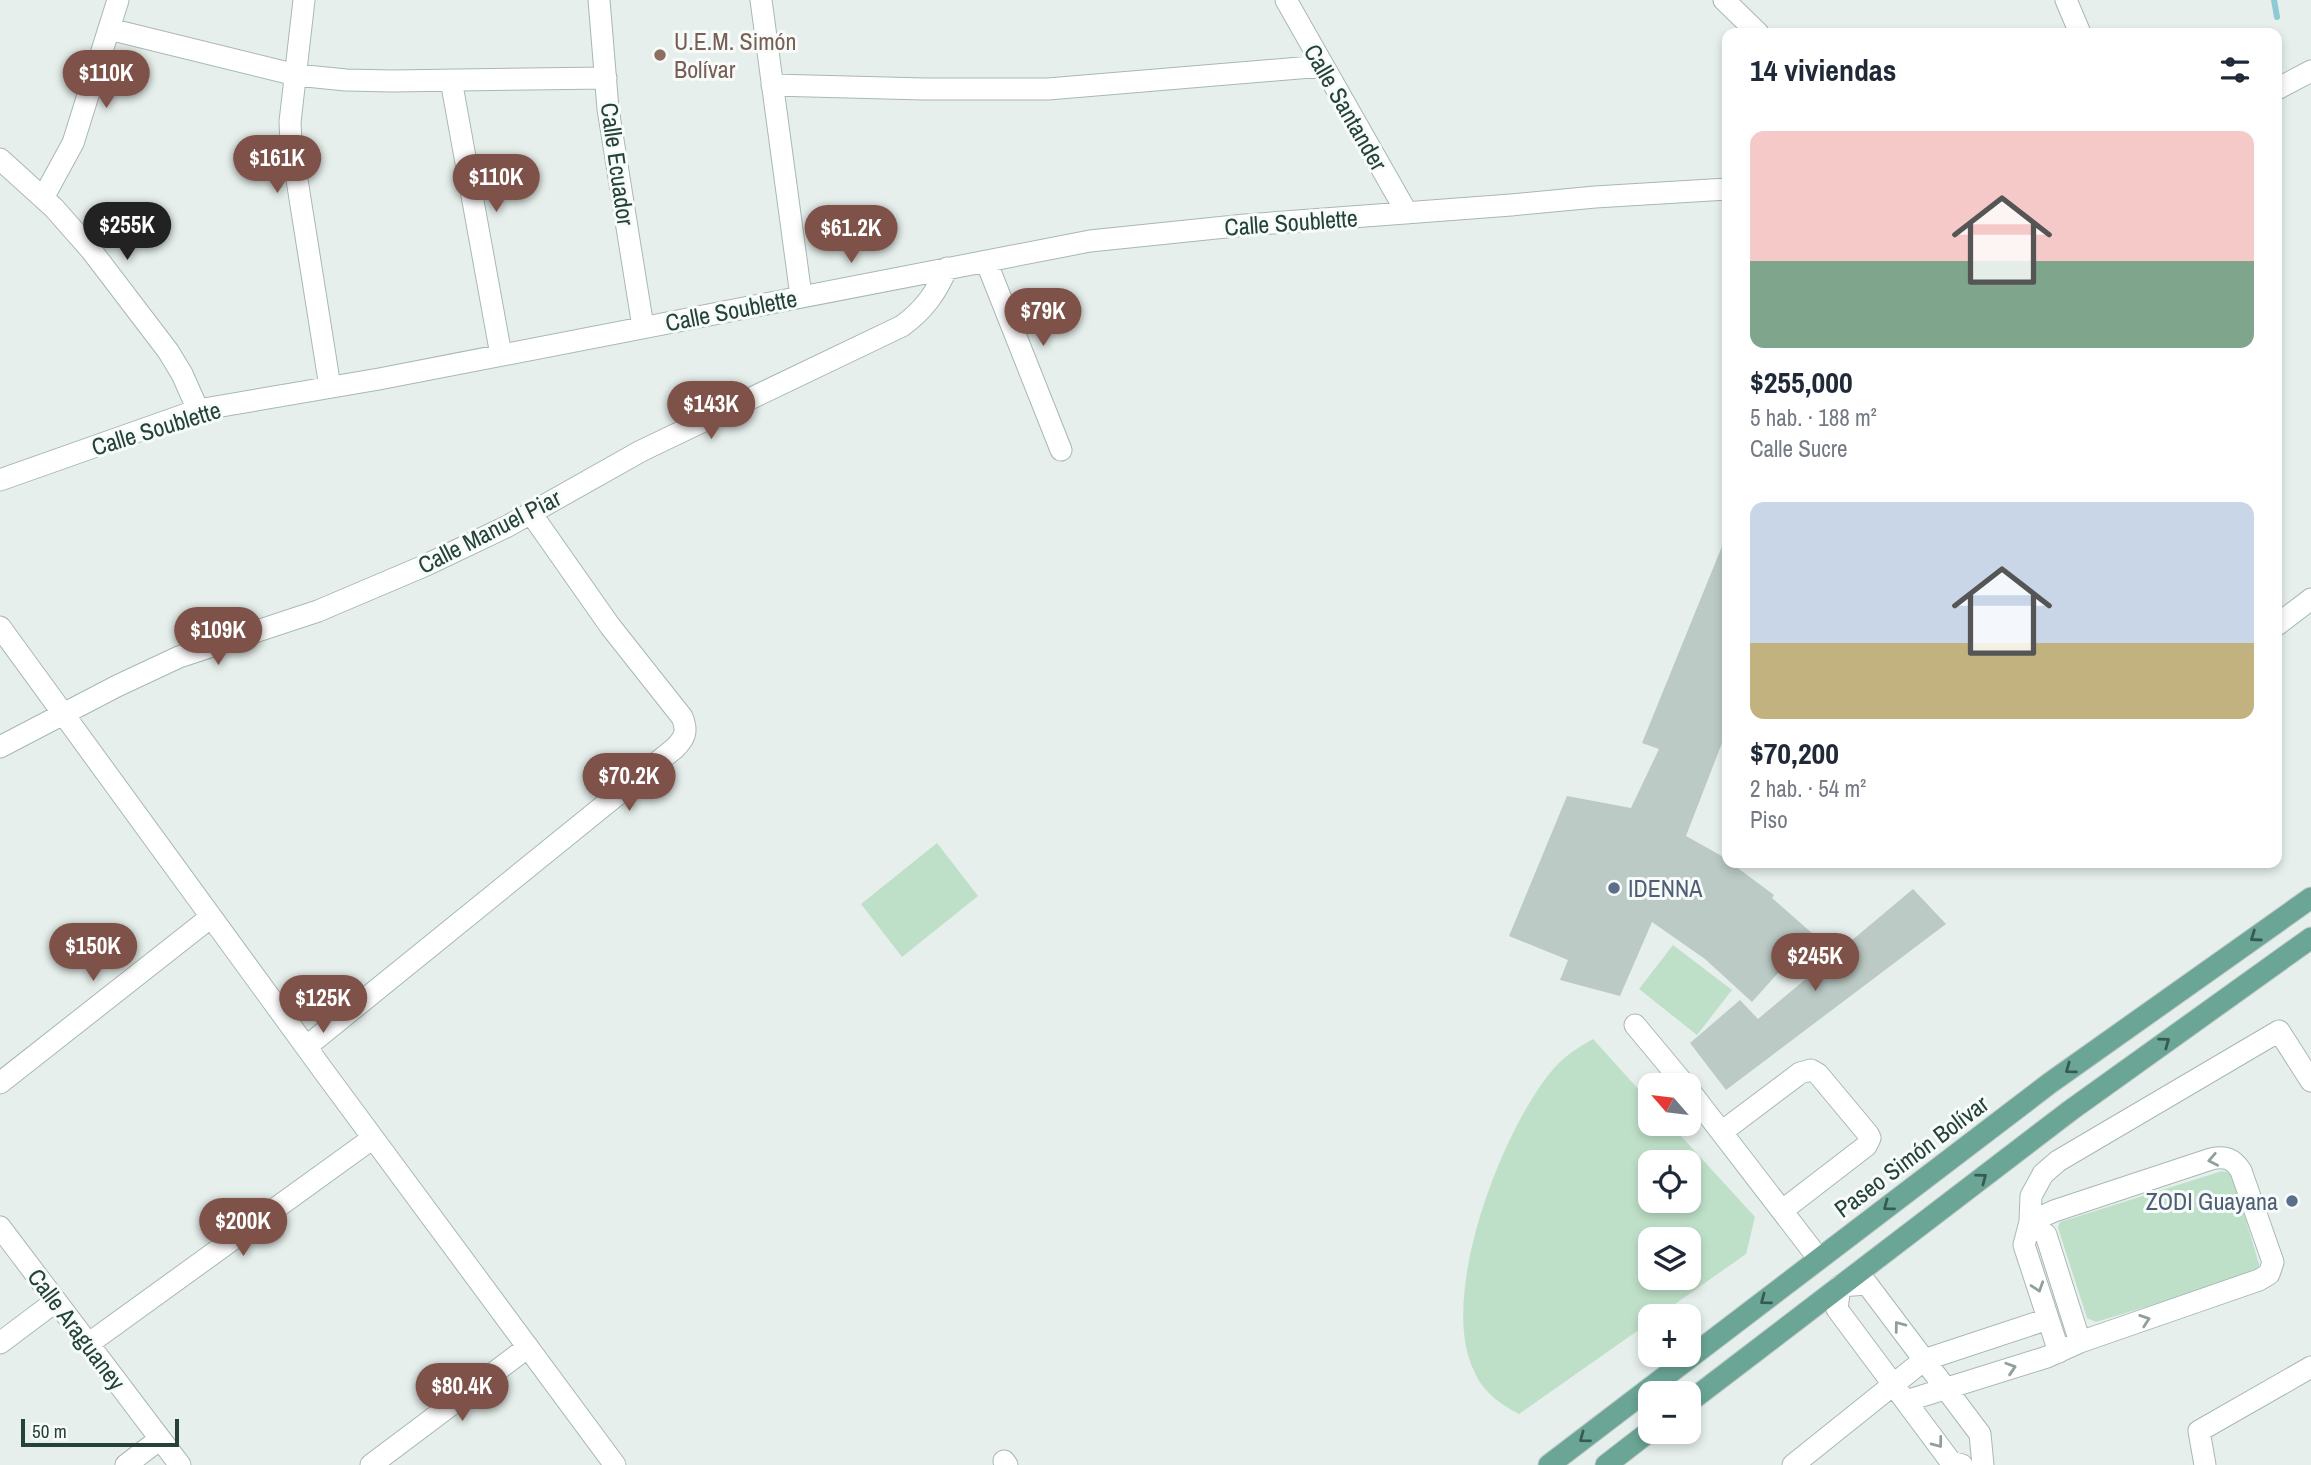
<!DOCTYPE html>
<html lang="es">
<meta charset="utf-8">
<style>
body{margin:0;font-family:"Archivo Narrow",sans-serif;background:#f2f2f3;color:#1f2937;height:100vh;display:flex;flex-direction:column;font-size:26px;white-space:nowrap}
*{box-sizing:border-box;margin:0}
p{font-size:23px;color:#747a83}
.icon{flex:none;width:38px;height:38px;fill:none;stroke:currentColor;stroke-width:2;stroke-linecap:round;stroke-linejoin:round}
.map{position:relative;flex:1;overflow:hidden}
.drawer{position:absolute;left:1722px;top:28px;width:560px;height:840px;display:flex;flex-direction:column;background:#fff;border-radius:14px;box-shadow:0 4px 10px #0003}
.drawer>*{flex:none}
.needle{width:46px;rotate:298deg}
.tools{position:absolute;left:1638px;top:1073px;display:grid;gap:14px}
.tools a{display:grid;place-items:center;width:63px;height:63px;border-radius:14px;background:#fff;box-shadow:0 4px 10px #0003;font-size:35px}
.scale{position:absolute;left:21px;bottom:18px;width:158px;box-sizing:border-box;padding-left:7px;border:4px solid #24423a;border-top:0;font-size:19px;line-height:24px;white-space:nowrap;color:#24423a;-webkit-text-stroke:5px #f7fbf9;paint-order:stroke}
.price{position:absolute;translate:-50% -60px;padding:0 16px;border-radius:24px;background:#7f5249;color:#fff;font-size:23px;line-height:46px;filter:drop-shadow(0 2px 4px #0008)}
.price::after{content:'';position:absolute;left:50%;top:42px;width:21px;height:16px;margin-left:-10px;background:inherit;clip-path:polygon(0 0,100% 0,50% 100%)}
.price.selected{background:#222;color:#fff}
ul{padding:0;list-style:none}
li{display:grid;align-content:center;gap:14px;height:371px;padding:0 28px}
li span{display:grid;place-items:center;height:217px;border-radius:14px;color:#555}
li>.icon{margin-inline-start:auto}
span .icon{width:126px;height:126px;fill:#fffc;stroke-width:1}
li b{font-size:30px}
h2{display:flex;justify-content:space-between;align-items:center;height:84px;padding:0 28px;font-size:30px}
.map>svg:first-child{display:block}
</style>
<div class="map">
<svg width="2311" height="1465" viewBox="0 0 2311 1465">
<rect width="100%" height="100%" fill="#e6efeb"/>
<path fill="#bfe0c8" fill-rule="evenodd" d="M937 843 978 896 902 957 861 904Z
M1673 945 1732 990 1697 1035 1639 989Z
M1593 1039 1650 1102V1124H1670L1755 1217 1746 1254 1658 1316H1650V1322L1519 1414C1500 1404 1483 1392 1474 1371 1437 1296 1503 1126 1555 1067 1566 1055 1579 1047 1593 1039ZM1650 1162H1689V1200H1650ZM1650 1239H1689V1278H1650Z
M2222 1171 2230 1173 2234 1180 2259 1264V1270L2254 1274 2096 1322 2087 1318 2060 1234 2058 1227 2060 1222Z"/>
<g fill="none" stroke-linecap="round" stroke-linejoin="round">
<path stroke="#8ec9d4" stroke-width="6" d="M2274 0 2277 17"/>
</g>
<path fill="#bbcac4" d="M1727 534V730L1686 836 1720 855 1727 860V863H1731L1774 895 1772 898 1813 934 1752 1002 1705 959 1652 922 1620 996 1560 980 1568 960 1509 936 1567 796 1631 808 1659 749 1642 743Z
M1913 889 1946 924 1726 1090 1690 1043 1740 1000 1758 1019Z"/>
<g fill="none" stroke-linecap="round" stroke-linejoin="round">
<defs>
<path id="minor" d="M304 0 290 122 291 142 330 387
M599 0 608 109 643 327
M761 0 801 296
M1286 0 1407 213
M1724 0 1758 33
M2066 0 2080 33
M109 29 296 75 346 80 392 81 606 78
M451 80 501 355
M772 85 924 89H1048L1323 66
M2277 89 2311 71
M0 159 54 208 91 250 168 351 182 374 198 410
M43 198 73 143 118 0
M986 261 1061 450
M0 480 198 410 379 379 1090 241 1245 225 1511 205 1595 197 1727 189
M2277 625 2311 599
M0 627 325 1073 615 1465
M0 747 117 686 179 657 318 611 424 566 506 527 641 451 902 326C924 310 936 293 947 268
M1635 1025 1685 1085
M306 1047 675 748C685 738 688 731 682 717L610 626 530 512
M0 1083 211 917
M1689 1090 1819 1259
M1723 1131 1800 1073 1811 1070 1818 1074 1868 1134 1870 1138 1866 1146 1783 1210
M2030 1222 2046 1235 2080 1342
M0 1227 180 1465
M0 1343 56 1301
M88 1344 373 1138
M2059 1352 2024 1245 2030 1222 2031 1196 2043 1174 2058 1161 2279 1031 2311 1081
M1906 1401 2047 1357 2080 1342 2259 1280 2269 1274 2273 1262 2241 1171C2233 1158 2225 1156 2211 1159L2054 1211 2030 1222
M1004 1461 1007 1465
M126 1465 160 1439
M371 1465 528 1347
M1793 1465 1924 1360 2048 1319
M1962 1465 1951 1462 1837 1309 1840 1286 1867 1284 1980 1434 1983 1465
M2205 1465 2199 1431 2311 1367"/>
<path id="major" d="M1689 1402 2071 1110 2311 938
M1549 1465 2050 1083 2311 898
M1606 1465 1650 1431"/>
</defs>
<use href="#minor" stroke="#a8b8b2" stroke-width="23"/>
<use href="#major" stroke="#c2cac8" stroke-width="23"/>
<use href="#minor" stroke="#fff" stroke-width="21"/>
<use href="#major" stroke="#6aa596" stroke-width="21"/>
</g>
<defs><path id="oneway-chevron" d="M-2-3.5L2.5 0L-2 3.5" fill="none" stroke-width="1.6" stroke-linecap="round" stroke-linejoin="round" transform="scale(1.75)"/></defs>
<g stroke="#365b51">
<use href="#oneway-chevron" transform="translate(2255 937) rotate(145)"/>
<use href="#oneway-chevron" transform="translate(2165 1042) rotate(-36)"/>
<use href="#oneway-chevron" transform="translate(2070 1069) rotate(144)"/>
<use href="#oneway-chevron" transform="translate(1982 1178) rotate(-37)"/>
<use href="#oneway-chevron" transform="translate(1888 1206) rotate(143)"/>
<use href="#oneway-chevron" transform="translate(1765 1300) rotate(143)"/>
<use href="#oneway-chevron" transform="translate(1584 1438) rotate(143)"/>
</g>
<g stroke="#92a09c">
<use href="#oneway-chevron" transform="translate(2213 1160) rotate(169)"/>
<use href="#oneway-chevron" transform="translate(2038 1287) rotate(72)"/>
<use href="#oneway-chevron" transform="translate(2145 1320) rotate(-19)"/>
<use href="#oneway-chevron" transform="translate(1899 1326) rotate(-127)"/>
<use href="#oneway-chevron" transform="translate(2011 1368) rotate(-18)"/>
<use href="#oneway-chevron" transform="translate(1938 1443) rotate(53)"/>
</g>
<circle fill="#8d6e63" stroke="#f7fbf9" stroke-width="2.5" cx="660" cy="55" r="7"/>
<g fill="#5c6f8a" stroke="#f7fbf9" stroke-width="2.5">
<circle cx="1614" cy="888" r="7"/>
<circle cx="2292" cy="1201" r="7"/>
</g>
<g text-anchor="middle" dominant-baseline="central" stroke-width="6" stroke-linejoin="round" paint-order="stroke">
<g font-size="24" fill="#785e54" stroke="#f7fbf9" text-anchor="start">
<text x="674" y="41">U.E.M. Simón<tspan x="674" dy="28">Bolívar</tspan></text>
</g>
<g font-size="24" fill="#24423a" stroke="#f7fbf9">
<text transform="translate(1346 107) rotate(60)">Calle Santander</text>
<text transform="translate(618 164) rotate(82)">Calle Ecuador</text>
<text transform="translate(1291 222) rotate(-4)">Calle Soublette</text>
<text transform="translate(731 310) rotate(-11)">Calle Soublette</text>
<text transform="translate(156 428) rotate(-17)">Calle Soublette</text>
<text transform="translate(489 531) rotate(-27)">Calle Manuel Piar</text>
<text transform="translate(1911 1156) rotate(-37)">Paseo Simón Bolívar</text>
<text transform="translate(77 1329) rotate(53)">Calle Araguaney</text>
</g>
<g font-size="24" fill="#4e5e75" stroke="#f7fbf9" text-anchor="start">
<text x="1628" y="888">IDENNA</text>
<text x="2278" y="1201" text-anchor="end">ZODI Guayana</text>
</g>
</g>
</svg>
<div class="tools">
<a><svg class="needle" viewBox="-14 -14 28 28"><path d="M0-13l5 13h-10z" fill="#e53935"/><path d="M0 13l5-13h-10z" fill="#747a83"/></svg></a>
<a><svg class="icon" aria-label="locate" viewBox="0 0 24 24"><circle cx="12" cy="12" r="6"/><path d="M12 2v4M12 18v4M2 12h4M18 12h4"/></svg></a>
<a><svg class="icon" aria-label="layers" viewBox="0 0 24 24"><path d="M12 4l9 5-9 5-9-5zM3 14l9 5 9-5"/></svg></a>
<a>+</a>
<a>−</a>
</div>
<div class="scale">50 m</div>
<b class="price" style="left:106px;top:110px">$110K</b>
<b class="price" style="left:277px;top:195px">$161K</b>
<b class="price" style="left:496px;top:214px">$110K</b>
<b class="price selected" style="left:127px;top:262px">$255K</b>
<b class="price" style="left:851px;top:265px">$61.2K</b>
<b class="price" style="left:1043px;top:348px">$79K</b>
<b class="price" style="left:711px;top:441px">$143K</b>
<b class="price" style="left:218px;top:667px">$109K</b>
<b class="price" style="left:629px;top:813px">$70.2K</b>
<b class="price" style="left:93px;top:983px">$150K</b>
<b class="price" style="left:1815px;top:993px">$245K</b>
<b class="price" style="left:323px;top:1035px">$125K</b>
<b class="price" style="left:243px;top:1258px">$200K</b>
<b class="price" style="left:462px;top:1423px">$80.4K</b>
<section class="drawer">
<h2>14 viviendas<svg class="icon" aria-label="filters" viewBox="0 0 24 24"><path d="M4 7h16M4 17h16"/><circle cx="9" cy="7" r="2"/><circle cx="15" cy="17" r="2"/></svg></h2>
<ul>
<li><span style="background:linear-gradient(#f6c9c9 60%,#7fa58c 0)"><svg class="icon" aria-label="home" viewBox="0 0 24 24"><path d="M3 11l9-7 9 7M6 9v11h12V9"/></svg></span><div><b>$255,000</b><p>5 hab. · 188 m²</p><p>Calle Sucre</p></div></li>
<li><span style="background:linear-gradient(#c9d6e8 65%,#c2b280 0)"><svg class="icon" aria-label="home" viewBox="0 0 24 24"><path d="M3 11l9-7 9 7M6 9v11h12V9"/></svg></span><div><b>$70,200</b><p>2 hab. · 54 m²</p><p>Piso</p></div></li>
</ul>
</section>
</div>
